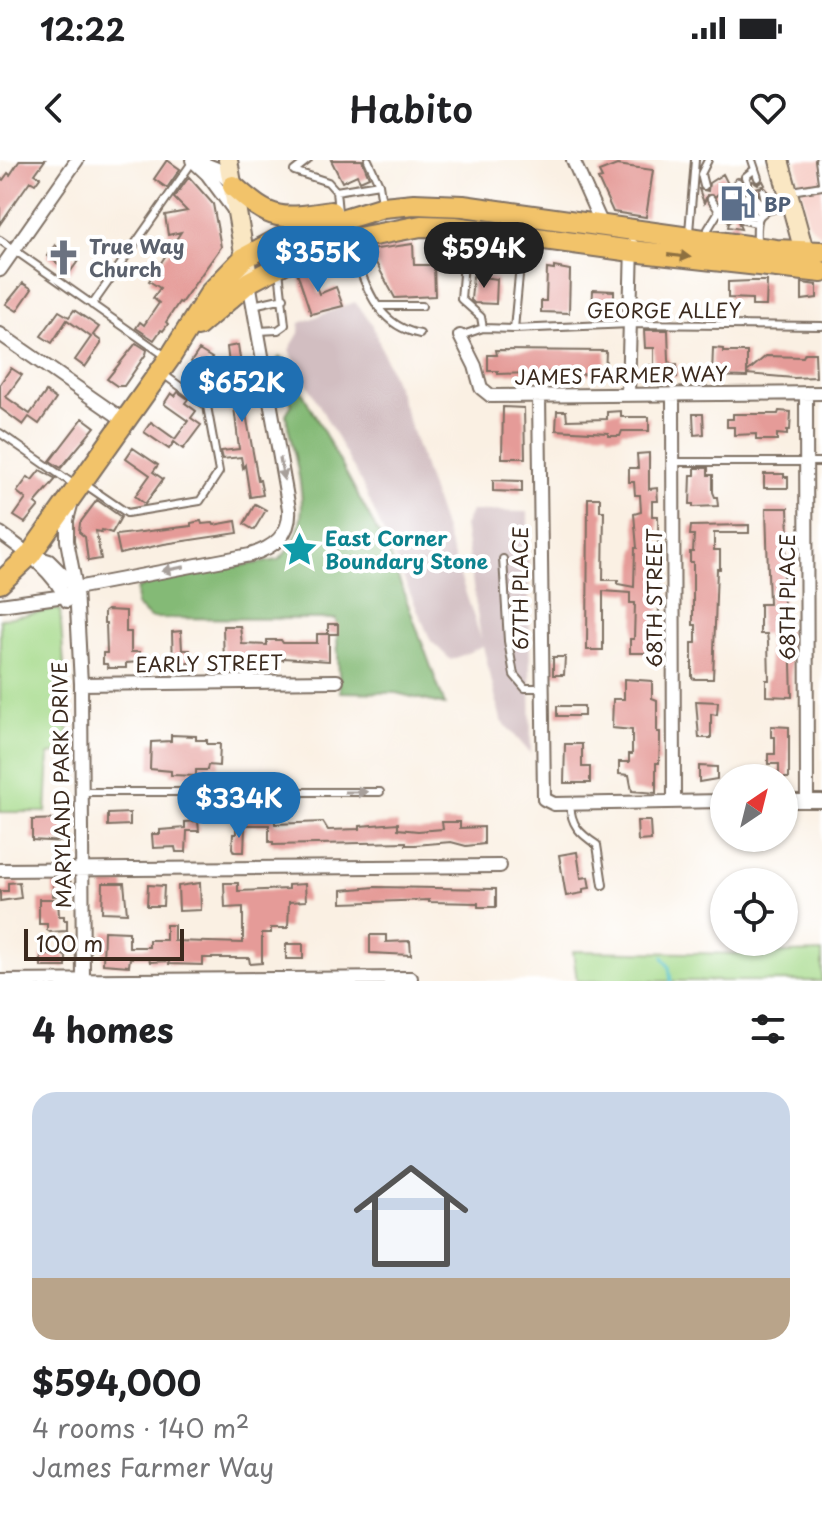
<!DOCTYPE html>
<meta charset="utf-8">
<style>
body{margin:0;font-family:"Playpen Sans",sans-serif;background:#f6f6f6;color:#202124;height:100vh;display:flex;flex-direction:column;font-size:30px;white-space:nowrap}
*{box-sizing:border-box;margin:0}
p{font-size:26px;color:#757577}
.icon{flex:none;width:44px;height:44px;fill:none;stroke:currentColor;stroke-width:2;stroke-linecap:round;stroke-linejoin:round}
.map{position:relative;height:821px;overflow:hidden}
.drawer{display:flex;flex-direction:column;background:#fff;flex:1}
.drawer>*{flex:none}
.needle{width:52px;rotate:35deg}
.controls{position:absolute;left:710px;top:604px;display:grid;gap:16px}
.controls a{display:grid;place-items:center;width:88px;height:88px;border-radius:50%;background:#fff;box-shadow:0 2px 6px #0004;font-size:40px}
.scale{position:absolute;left:24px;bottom:20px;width:160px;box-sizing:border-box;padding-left:8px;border:4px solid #3b2a1e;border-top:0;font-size:22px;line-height:28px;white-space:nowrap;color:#3b2a1e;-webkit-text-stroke:6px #fff;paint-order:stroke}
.price{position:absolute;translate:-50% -68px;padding:0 18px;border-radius:28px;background:#1f6fb2;color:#fff;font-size:26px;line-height:52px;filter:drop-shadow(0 2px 4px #0008)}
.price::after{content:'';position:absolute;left:50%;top:48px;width:24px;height:18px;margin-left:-12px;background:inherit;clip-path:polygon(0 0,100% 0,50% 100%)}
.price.on{background:#222;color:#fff}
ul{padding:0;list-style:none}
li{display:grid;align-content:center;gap:16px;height:424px;padding:0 32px}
li span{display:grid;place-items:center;height:248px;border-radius:24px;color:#555}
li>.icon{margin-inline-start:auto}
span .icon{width:144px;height:144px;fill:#fffc;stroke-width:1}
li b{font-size:34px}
h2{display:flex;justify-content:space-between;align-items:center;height:96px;padding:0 32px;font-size:34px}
.status{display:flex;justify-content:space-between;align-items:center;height:56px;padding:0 40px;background:#fff;direction:ltr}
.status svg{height:22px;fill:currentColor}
header{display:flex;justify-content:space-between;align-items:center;height:104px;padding:0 32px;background:#fff;font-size:36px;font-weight:600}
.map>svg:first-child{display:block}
</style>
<div class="status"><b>12:22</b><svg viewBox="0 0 49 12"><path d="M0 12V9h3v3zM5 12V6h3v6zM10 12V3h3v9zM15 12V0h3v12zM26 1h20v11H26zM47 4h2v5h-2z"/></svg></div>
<header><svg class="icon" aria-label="back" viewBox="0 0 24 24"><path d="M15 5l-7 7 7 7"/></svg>Habito<svg class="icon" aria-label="heart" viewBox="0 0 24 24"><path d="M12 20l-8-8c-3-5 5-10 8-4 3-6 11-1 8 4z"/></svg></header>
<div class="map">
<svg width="822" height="821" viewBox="0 0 822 821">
<rect width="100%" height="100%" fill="#fff"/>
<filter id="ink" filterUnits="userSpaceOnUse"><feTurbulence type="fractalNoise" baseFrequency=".0125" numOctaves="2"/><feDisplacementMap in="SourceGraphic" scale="16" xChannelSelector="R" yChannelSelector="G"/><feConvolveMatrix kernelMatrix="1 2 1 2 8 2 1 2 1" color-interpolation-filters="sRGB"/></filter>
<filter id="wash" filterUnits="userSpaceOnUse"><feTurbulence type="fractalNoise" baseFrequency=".006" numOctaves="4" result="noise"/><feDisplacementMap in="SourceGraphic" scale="32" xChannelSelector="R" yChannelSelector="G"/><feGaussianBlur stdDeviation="1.8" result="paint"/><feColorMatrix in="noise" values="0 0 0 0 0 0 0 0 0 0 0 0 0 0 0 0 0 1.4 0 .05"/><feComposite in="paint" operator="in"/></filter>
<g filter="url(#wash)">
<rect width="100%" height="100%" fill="#faf0e3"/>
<path fill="#f7d0c9" d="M797 0H822V76L808 63Z"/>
<path fill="#d2bec1" d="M355 142 372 164 401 238 481 479 464 366 471 351 528 352 531 594 501 560 483 486 451 500 431 481 362 324 289 190 299 173 300 163Z"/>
<path fill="#a5da8a" stroke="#708254" stroke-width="2" d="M60 449 70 591 49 594 46 652H0V459Z
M573 791 749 794 822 792V821H577Z"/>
<path fill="#84ba76" stroke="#60724a" stroke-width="2" d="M280 197C287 202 296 215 295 225L300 228 389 393 445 545 396 533 340 532 336 459 150 458 136 445 137 429 163 418 278 400C322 364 293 302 286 254L292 244 280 224 277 200Z"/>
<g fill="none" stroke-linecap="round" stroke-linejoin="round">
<path stroke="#54c1ca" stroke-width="3" d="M663 797 669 807 671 821"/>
</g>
<g id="blocks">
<path fill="#e59b98" d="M20 0H45L35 14 40 17 35 24 30 21 0 64V18L3 20 8 13 10 15Z
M167 0 180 9 167 28 154 19Z
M331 0H362L369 17 360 21 357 15 342 22Z
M617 5 653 10 646 57 613 52 598 19 602 18 599 12Z
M723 14 728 24 716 36 707 35 704 43 699 29 708 31 709 23Z
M189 17 213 44 221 87 181 143 179 142 166 162 168 164 163 171 161 170 154 180 136 168 140 162 144 165 159 143 153 138 160 128 149 121 181 72 168 75 165 55 187 51 174 38Z
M753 21 758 24 763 21 765 25 741 33 740 38 743 43 739 46 741 54 737 59 741 69 728 67 729 63 736 58 731 50 732 41 738 38V31L743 26 750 27Z
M413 84 414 105H434L435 136 395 138 369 90Z
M55 85 78 101 70 112 47 96Z
M554 107 570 110 569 153 541 152V141H546L547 109 554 110Z
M309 108 319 134 336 127 343 146 311 154 297 112Z
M473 116 497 119 496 144 474 143 471 140Z
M752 121H767L766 146H752V139L728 138V122Z
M23 123 32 129 17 151 6 144Z
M802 123 817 125V138L802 140Z
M593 130 614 131V159H599L598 153H592Z
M74 150 99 167 93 175 101 181V184L85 207 75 200 91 177 67 160 52 183 41 176 59 151 69 157Z
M644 170H668L669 200 670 204H677V217H654L644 214V206L654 205V188H645Z
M136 183 147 190 146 194 124 226H117L107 219Z
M238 185 245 231 242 232 258 320H260L263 335 250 337 245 305 243 308 241 297 223 299 221 291 239 289 227 187Z
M713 188 723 189V192H747V212L766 196 803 197 805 193H815L816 217 794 218 747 214V217L712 216Z
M199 190 212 198 199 216 202 219 195 230 184 222 196 205 191 202Z
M496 190 606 191 605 216 587 214 565 216V212L498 214V211H488V195H497Z
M11 208 22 215 6 237 30 254 46 232 56 239 39 264 29 257 23 265 0 248V224Z
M178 232 188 239 185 243 196 251 191 258 201 265 183 289 174 282 169 289 144 272 151 262 175 279 188 261 164 244 171 233 175 236Z
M503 247 524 248 525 298H502Z
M557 251H566L567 260 607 259V252L621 251V257H649V271H622L620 276H608V273L556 270Z
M779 251 791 252 790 270H787V275L777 274V280H756V274L734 275V267H727V259H733V254H778Z
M693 254H703L704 274 694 275Z
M83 258 95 267 61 308 50 301Z
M133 288 158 305 153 312 163 319 145 344 135 336 150 315 126 298Z
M649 293V329L657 328 658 341H652V356H658L659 466 650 467 649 493H630V479H634L635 443H630V433L603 431V490H587L588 338H600V351H604L603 420H618V424L634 427 635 388H637L634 354 641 352 640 335H635L634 322H629V308H638L637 294Z
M695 308H708V315H713V332L715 337H717L718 346 693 347V344H690L691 315H695Z
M40 310 56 319 35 343 39 346 25 363 14 356 26 339 17 332 28 317 32 320Z
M764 314H784V317H788V328H764Z
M493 320 522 321V332L493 331Z
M97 340 121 357 112 373 102 370 101 372 96 371 101 399 88 401 85 377 79 372 80 363Z
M255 344 266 350 254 370 244 364Z
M766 348H788L789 378H786V401H783L784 469 790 471 792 537 766 536V520H769L768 482 767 474H760V444H769Z
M201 361 202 364 213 363 214 365 236 361 238 373 164 384 120 394 116 375 191 366V363Z
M749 365V373H714V390H720V409H717L713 519H695L692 518V483H696V465H693V402H690V392H693L694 375H690L691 366Z
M107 450 126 451V472H131V492H140V502L126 503V508H108L107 504H103V493H107L106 463H104V452Z
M328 464H338V474H329V501L283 498V500L266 501 267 505 251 506V502H236V507H224L223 466H240L242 484 267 485V480H281L283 483H317V474H328Z
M181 471 182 490H190L191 503H186L187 507 173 505 172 472Z
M553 497H565L564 515H553Z
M624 519 652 521V538L657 540V572H660V581L659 603H656V633L632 631 629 615 619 614V602H629V594H632V570L612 568 613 539H624Z
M696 541 718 542 717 555 711 554V578H699Z
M557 546H584V556H557Z
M771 566 789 567V618H779V604H768V594H775V577H771Z
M171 575 196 576V580H207V584H220L219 606 208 605 207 610H196V616L171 615V611L150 609 151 582 171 581Z
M565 584H582V607H590V623H564Z
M699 606 717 607V619L699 622Z
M251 652H274L275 664 323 662 328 670 360 669V666L398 663V669L418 671 443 669 442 662H460V668L484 667V684L466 686 451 682 415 685H406V682L273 685V682H269V665H238L237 654Z
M130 653V665L108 666V654Z
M64 659 65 682 32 680V660Z
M198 661 199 671H187L186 692H176L175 687 153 688 152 674H160V670L185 668V662Z
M637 661H650L651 680 638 681Z
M236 666H245L244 692H234L232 688 233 674H236Z
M577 692 581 718 588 717 590 728 583 729V733L566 736 559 695Z
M19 722 21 738 0 741V731H8V723Z
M53 722H71L72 735 53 736Z
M103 723H124L127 753 102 752Z
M200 723 201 750 179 751 178 726Z
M224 723H238V731L288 729V725L305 724 306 741 289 742 288 768H271V773H262V803L250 804 249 798H203V805L169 804V801L150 802 149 798H130L129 806 103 804 104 771 129 772V787H149V780H166V765H174V781L243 783V747L225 748Z
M148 725 164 726 163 746H147Z
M375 727 496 729V747H478V743L429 742V740L342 743V730Z
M39 739H58L59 756H64V760H67V771L50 772 47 770V764H39Z
M370 775H386V782L410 781 411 795 370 793Z
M286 784H303V799H286Z
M41 795H63L66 797V807H41Z"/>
</g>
</g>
<g filter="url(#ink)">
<use href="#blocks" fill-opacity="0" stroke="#7e6f63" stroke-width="2"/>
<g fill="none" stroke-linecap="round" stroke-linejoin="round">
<defs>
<path id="lane" d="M308 0 294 11 328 22 336 31
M368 0 379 24
M752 0 758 18
M819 0 822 22
M747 22 745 17 755 9
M704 26 701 14 708 0
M763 31 768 49
M791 31 822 26
M753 34 764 50
M733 35 728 33 738 22
M746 37 761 53
M724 42 719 51 730 57
M744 49 758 58
M338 52 336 31 379 24 382 43
M743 60 756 63
M689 72 695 0
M707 77 708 69 719 51 711 39
M0 80 167 197
M349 84C367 123 373 164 420 174
M757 84C756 52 757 53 787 45
M92 145 193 1
M253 145 284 138
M377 146H422
M483 168 481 157 461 139 465 90 470 87H486L490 75
M514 169 521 94
M258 171 278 170 285 165 279 110
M460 176 483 168 514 169 630 164 822 166
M0 273 76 326
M673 302H822
M86 325 127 353 200 341 219 312 207 246 163 214
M503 399 508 481 514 515 525 528H541
M82 632H380
M570 644C571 665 579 673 597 685L603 725"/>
<path id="street" d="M192 0 207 14 233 49
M573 0 603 67
M197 1 215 8 231 23
M0 110 77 0
M0 174 125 261
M460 176 475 206 481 228 491 236 822 233
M806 233 807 641
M628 234 632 85
M539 235 544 639 554 644 724 641
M673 235 674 641
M71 345 67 360V381L76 428 81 524 83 821
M0 373C25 391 55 412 67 441
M30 395 49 401 75 427
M0 445 65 436 76 428 250 395C273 388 291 375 289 349L249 122
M81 524 337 521
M784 641H822
M0 710 500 706
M0 821 411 818"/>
<path id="secondary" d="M228 0 249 122
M779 0 804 91V106"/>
<path id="primary" d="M233 26C272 61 280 60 331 52
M198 166 249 122 285 103 348 80 421 66 455 67 632 91 822 112
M0 423 30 395 39 382 169 199 211 132 244 98 279 79 383 47 414 44 463 46 776 90 822 92"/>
</defs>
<use href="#lane" stroke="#7e6f63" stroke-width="10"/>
<use href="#street" stroke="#7e6f63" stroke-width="16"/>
<use href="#secondary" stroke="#7e6f63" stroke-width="22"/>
<use href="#primary" stroke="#7e6f63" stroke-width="24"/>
<use href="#lane" stroke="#fff" stroke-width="6"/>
<use href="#street" stroke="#fff" stroke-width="12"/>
<use href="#secondary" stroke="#fae7c3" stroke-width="18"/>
<use href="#primary" stroke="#f2c36a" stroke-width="20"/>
</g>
<defs><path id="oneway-solid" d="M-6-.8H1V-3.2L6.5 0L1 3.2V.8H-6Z" transform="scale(2)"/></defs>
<use fill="#8d6f40" href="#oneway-solid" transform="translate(679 96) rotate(7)"/>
<g fill="#a79f9a">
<use href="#oneway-solid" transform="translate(282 309) rotate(80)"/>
<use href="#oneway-solid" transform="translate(173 409) rotate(169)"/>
<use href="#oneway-solid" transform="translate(356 632)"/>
</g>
</g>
<defs>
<symbol id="fuel-bare" viewBox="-9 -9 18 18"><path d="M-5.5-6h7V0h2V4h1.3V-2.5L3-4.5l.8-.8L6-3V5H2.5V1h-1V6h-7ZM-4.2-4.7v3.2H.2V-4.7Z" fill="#5c6f8a" stroke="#fff" stroke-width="2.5" paint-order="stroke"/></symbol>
<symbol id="church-bare" viewBox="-9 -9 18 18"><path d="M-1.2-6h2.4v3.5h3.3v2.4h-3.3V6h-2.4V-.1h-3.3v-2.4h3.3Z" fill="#6b7280" stroke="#fff" stroke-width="2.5" paint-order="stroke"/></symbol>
<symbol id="sight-bare" viewBox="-9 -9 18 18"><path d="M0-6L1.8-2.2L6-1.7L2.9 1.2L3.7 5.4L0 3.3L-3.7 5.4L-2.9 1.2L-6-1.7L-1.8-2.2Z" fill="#0f9aa8" stroke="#fff" stroke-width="2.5" paint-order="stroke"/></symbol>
</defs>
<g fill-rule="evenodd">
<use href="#fuel-bare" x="712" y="18" width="51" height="51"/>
<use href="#church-bare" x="38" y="72" width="51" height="51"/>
<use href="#sight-bare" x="274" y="364" width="51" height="51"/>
</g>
<g text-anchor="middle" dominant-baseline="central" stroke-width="8" stroke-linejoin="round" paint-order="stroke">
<g font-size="20" font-weight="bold" fill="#4e5e75" stroke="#fff" text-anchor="start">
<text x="764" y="44">BP</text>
</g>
<g font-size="20" font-weight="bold" fill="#5b616d" stroke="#fff" text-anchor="start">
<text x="89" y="86">True Way<tspan x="89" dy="23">Church</tspan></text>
</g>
<g font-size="20" fill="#3b2a1e" stroke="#fff">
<text x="664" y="150">GEORGE ALLEY</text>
<text transform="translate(621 215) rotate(-1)">JAMES FARMER WAY</text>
<text transform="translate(520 428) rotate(-90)">67TH PLACE</text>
<text transform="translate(787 437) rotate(-90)">68TH PLACE</text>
<text transform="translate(654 438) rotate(-90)">68TH STREET</text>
<text transform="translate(209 503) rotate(-1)">EARLY STREET</text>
<text transform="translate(61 625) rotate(-91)">MARYLAND PARK DRIVE</text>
</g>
<g font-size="20" font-weight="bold" fill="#0d838f" stroke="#fff" text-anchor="start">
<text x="325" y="378">East Corner<tspan x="325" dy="23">Boundary Stone</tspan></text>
</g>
</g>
</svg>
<div class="controls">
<a><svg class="needle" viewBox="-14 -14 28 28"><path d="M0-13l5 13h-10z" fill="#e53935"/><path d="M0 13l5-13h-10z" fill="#757577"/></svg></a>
<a><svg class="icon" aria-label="locate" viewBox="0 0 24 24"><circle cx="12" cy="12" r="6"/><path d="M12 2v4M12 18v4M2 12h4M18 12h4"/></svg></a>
</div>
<div class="scale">100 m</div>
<b class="price on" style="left:484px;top:130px">$594K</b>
<b class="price" style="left:318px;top:134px">$355K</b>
<b class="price" style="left:242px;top:264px">$652K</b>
<b class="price" style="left:239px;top:680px">$334K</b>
</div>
<section class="drawer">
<h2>4 homes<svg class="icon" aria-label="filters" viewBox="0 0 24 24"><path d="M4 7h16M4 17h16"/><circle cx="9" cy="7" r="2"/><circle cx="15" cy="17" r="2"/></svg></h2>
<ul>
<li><span style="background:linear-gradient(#c9d6e8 75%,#b9a48a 0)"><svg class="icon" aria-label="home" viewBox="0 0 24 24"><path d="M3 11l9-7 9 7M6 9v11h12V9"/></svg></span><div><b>$594,000</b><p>4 rooms · 140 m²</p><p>James Farmer Way</p></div></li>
</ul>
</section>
